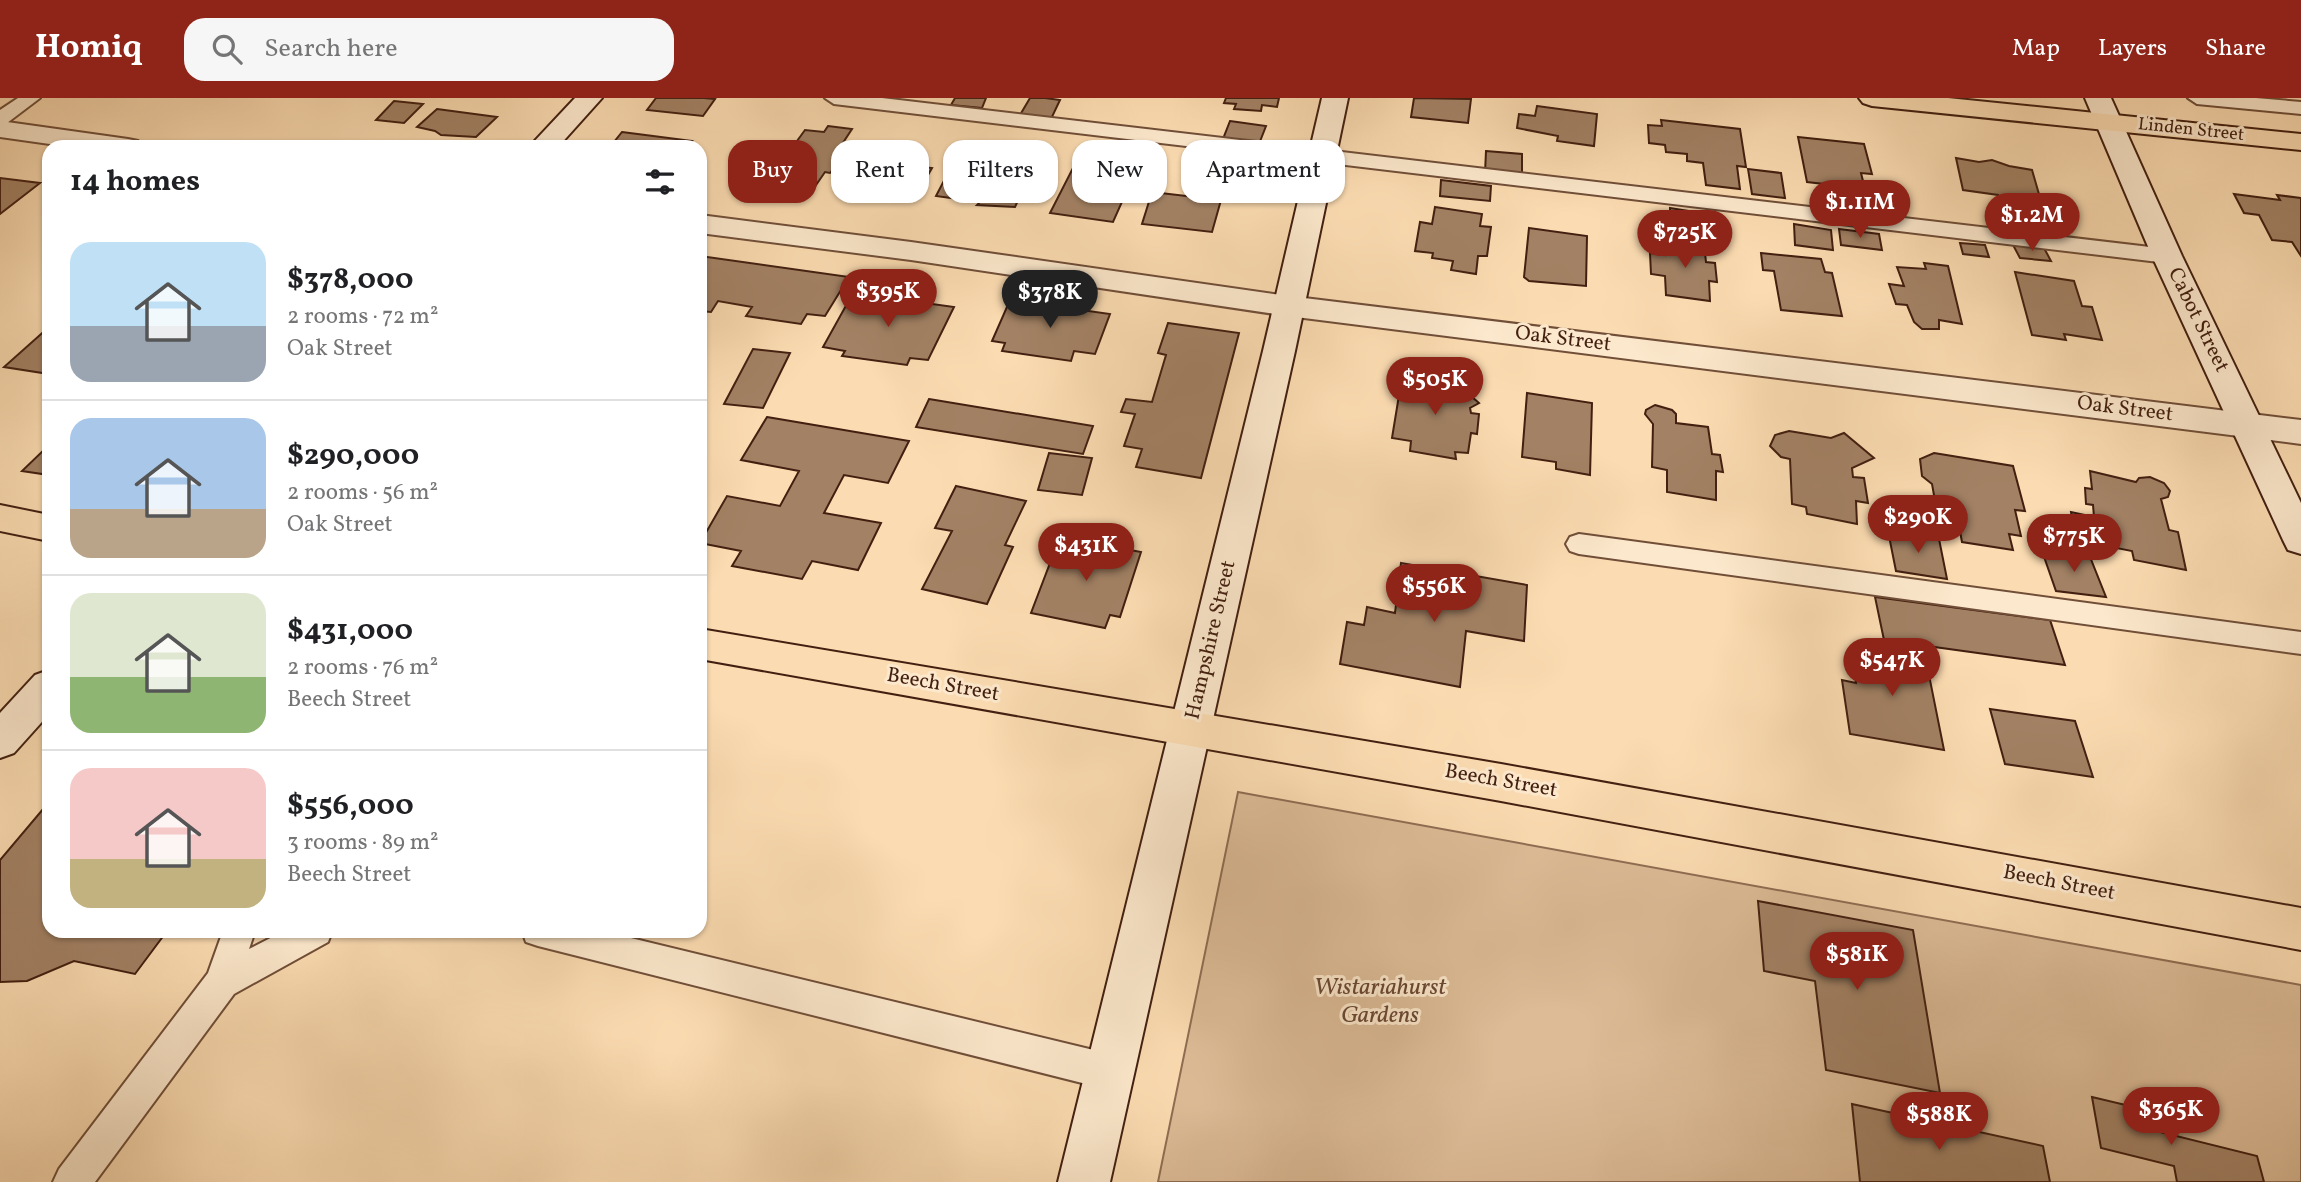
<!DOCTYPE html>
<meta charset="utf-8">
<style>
body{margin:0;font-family:Vollkorn,serif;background:#f6f6f6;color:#202124;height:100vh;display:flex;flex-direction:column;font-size:26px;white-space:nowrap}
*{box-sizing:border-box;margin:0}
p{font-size:23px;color:#757577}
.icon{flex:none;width:38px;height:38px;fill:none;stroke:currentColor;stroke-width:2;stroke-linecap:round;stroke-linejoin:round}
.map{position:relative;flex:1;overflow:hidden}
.side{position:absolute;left:42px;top:42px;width:665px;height:798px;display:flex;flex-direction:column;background:#fff;border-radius:21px;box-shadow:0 2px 5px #0004}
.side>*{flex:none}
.guide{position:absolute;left:728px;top:42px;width:665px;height:63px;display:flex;gap:14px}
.price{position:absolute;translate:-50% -60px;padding:0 16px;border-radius:24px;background:#8f2418;color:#fff;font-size:23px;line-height:46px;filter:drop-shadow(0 2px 4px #0008)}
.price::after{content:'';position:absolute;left:50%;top:42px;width:21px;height:16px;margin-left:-10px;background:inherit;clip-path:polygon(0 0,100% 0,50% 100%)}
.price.selected{background:#222;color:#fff}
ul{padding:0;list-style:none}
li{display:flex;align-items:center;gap:21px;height:175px;padding:0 28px}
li+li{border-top:2px solid #e0e0e0}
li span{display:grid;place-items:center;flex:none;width:196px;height:140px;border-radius:21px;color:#555}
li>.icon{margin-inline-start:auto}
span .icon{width:84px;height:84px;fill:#fffc;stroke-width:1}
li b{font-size:30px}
h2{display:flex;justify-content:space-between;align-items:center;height:84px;padding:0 28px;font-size:30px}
.chip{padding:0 24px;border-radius:21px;background:#fff;box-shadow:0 2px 5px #0004;font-size:24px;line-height:63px}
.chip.selected{background:#8f2418;color:#fff}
header{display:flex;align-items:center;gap:42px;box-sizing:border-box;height:98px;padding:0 35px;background:#8f2418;color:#fff}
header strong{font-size:33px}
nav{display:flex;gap:38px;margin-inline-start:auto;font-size:24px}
.search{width:490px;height:63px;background:#f6f6f6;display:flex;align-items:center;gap:18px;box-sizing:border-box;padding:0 24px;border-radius:21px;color:#757577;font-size:26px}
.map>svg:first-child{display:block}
</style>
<header>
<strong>Homiq</strong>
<div class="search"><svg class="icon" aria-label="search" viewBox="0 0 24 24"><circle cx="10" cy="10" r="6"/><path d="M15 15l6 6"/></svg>Search here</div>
<nav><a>Map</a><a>Layers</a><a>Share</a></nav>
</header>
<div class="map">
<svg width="2301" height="1084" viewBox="0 0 2301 1084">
<rect width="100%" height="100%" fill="#fbdbb1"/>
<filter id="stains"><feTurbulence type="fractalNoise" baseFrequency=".00286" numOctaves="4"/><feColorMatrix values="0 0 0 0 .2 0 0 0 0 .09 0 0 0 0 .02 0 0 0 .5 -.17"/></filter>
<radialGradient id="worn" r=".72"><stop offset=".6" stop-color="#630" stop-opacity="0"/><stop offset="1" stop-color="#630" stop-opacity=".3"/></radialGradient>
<path fill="#dcbb96" stroke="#8f6d53" stroke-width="2" d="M1238 694 2301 887V1084H1158Z"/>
<path fill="#a28164" stroke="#421f10" stroke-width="2" d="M656 0H704L715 1 703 18 647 12Z
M955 0H986L982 10 951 7Z
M1030 0H1045L1060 2 1051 21 1020 17Z
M1226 0H1279L1277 9 1262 7 1261 13 1234 11 1236 6 1224 5Z
M1414 0 1471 1 1468 25 1411 19Z
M394 3 423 6 404 25 376 22Z
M1537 8 1597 16 1594 48 1557 43 1558 38 1517 30 1519 16 1535 18Z
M437 11 497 19 476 39 441 37 435 33 417 29Z
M1661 22 1740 31 1746 69 1737 68 1740 91 1706 87 1703 65 1687 63V56L1666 54 1665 47 1649 45 1648 27 1662 28Z
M1230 23 1266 28 1259 46 1223 41Z
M828 28 852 31 833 60 841 61 830 75 825 74 814 90 760 83 773 64 781 65 805 32 824 34Z
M622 34 692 43 687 49H610Z
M1798 39 1864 46 1872 76 1861 75 1865 91 1852 89 1854 99 1827 96 1824 86 1807 84Z
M1486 53 1522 56V78L1485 75Z
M1956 60 1979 64 1992 62 2009 68 2032 72 2047 124 2002 118 1998 97 1963 92Z
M983 62 1005 65 998 80 1027 83 1015 109 977 107 980 104 936 98 948 75 975 79Z
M882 64 932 70 916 98 895 95 893 100 877 98 880 93 840 88 853 66 879 69Z
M1109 64 1138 68 1113 124 1050 115 1074 68 1105 72Z
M1748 71 1781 75 1785 100 1752 96Z
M0 80 40 85 0 116Z
M1441 82 1491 88 1490 103 1440 98Z
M1152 94 1221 102 1212 134 1142 126Z
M2234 96 2280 102 2277 97 2301 100V158L2292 144 2272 142 2259 117 2244 115Z
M1435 109 1482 116 1480 128 1491 129 1487 158H1478L1476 176 1451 172 1453 163 1432 160 1433 155 1415 153 1420 124 1432 126Z
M1670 110 1708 116V129L1670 123Z
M1794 126 1831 132 1833 152 1795 147Z
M1529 130 1587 138 1586 188 1529 183 1524 179Z
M1839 131 1879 136 1882 152 1841 147Z
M1663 141 1704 146 1706 164 1715 165 1717 184 1709 183 1710 203 1666 197 1665 178 1651 176 1650 155 1665 157Z
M1960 145 1985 147 1989 159 1963 156Z
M2013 147 2044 150 2051 163 2020 160Z
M1761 155 1821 161 1825 174 1832 175 1842 218 1781 212 1774 173 1763 172Z
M700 158 849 179 825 218 807 216 801 226 746 218 752 209 718 203 711 214 700 213Z
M1924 165 1948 168 1962 226 1939 222V231H1922L1914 224 1907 207 1896 206 1889 186 1904 188 1897 169 1926 171Z
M2015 174 2074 183 2082 208 2092 209 2102 242 2064 236 2066 242 2032 237Z
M853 195 954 209 928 262 910 260 907 267 842 258 845 253 823 249Z
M1010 202 1110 216 1095 256 1074 253 1071 263 1002 253 1005 245 992 243Z
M1168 225 1239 235 1201 380 1136 369 1142 351 1124 348 1135 316 1121 314 1126 301 1152 304 1166 257 1158 255Z
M49 229V276L4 269Z
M753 251 790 255 763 310 724 306Z
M1402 279 1420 282 1434 280 1445 286 1472 290 1471 298 1479 305 1470 310 1471 315 1479 316 1477 336 1471 335 1468 355 1455 354 1456 361 1410 353 1411 343 1392 340Z
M1527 295 1592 305 1590 377 1556 371V364L1522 359Z
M929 301 1093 328 1083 356 916 329Z
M1655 307 1672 312 1676 316V325L1708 329 1712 356 1720 357 1723 374 1716 373V402L1667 394V372L1652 369 1653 326 1645 316 1646 312Z
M767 319 909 343 888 385 844 377 824 415 881 425 858 472 812 463 802 481 732 468 741 453 700 445 727 398 780 408 799 373 741 362Z
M1789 333 1831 340 1844 335 1874 360 1852 370 1853 379 1864 380 1868 405 1856 403 1857 426 1807 416 1806 409 1792 406 1790 361 1781 359 1770 348 1775 337Z
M49 347V377L22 373Z
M1049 355 1092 360 1082 397 1038 392Z
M1934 355 2013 368 2025 413 2015 412 2021 438 2009 436 2013 452 1962 444 1959 428 1939 425 1932 386 1922 378 1920 361Z
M2090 373 2136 384 2139 380 2150 379 2164 385 2170 393 2168 399 2161 401 2169 432 2178 434 2186 472 2134 462 2132 453 2076 442 2071 414 2094 419 2093 407 2086 406 2085 390 2092 391Z
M956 388 1026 403 1005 447 1013 449 987 506 922 491 952 433 935 430Z
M1888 433 1939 441 1947 481 1896 473Z
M1060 439 1141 454 1120 519 1110 517 1105 530 1031 515Z
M2042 453 2090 459 2106 499 2056 493Z
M1401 465 1527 487 1524 543 1466 533 1460 589 1340 566 1347 524 1364 527 1367 509 1395 515Z
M1875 499 2050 522 2065 567 1884 542Z
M1862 543 1890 547 1892 556 1926 562 1944 652 1850 636 1842 582 1856 585 1852 551 1863 553Z
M1990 611 2075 623 2093 679 2005 666Z
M49 704V833H167L135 876 74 863 27 883 0 884V762Z
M1758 803 1913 832 1940 995 1826 972 1815 883 1764 873Z
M2092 999 2151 1013 2156 1033 2257 1058 2264 1084H2177L2174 1068 2101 1050Z
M1852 1006 2043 1048 2050 1084H1860Z"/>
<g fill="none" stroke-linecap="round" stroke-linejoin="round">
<defs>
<path id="lane" d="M18 0H40L7 25 0 27V12Z
M825 0H882L2167 151 2175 153 2178 158 2175 163 2167 165 834 6Z
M2188 0H2256L2301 4V16L2197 6Z
M1579 436 2301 534V556L1579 456 1570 453 1566 446 1570 439Z
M223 833H255L249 851 284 833H332L328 844 234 896 95 1084H53L59 1071 208 875Z
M522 833H602L1110 956 1122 962 1128 974 1122 986 1110 992 538 848 526 844Z"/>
<path id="street" d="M0 23 128 41 138 43 142 49H71L0 39Z
M700 117 911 144 1288 198 2301 322V346L1288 218 911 162 700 135Z"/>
<path id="secondary" d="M575 0H602L558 49H529Z
M1322 0H1348L1295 253 1110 1084H1058L1263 253Z
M2085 0H2111L2182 158 2301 405V456L2288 452 2283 442 2152 158Z
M49 572V616L14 655 0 660V615L35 577Z"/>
<path id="primary" d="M1859 0H1948L2301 36V52L1872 8 1863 5Z
M0 407 49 417V443L0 433Z
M700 531 1501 666 2301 810V852L1501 703 700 561Z"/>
</defs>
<use href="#lane" stroke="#704e38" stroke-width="4"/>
<use href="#street" stroke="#704e38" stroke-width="4"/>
<use href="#secondary" stroke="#421f10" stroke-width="4"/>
<use href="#primary" stroke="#421f10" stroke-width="4"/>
<use href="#lane" fill="#fce8cc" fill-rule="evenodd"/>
<use href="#street" fill="#fce8cc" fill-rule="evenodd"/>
<use href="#secondary" fill="#fce8cc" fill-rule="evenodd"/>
<use href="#primary" fill="#fbdbb1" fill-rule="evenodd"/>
</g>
<g text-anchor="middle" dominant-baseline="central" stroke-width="6" stroke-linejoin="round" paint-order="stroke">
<g font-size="18" fill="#421f10" stroke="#fce8cc">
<text transform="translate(2191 32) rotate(6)">Linden Street</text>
</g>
<g font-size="21" fill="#421f10" stroke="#fce8cc">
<text transform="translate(2198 222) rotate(64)">Cabot Street</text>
<text transform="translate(1563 241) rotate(7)">Oak Street</text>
<text transform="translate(2125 311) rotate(7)">Oak Street</text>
<text transform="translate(1211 542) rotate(-77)">Hampshire Street</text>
<text transform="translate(943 587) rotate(10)">Beech Street</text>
<text transform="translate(1501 683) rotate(10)">Beech Street</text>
<text transform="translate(2059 785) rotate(11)">Beech Street</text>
</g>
<g font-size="24" font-style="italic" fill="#684632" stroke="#fce8cc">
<text x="1380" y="890">Wistariahurst<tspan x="1380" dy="28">Gardens</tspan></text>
</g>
</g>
<rect width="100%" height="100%" filter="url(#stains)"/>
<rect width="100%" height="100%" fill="url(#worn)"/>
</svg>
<b class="price" style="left:1860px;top:142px">$1.11M</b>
<b class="price" style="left:2032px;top:155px">$1.2M</b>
<b class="price" style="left:1685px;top:172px">$725K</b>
<b class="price" style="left:888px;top:231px">$395K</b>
<b class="price selected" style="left:1050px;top:232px">$378K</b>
<b class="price" style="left:1435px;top:319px">$505K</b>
<b class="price" style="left:1918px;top:457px">$290K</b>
<b class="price" style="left:2074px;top:476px">$775K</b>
<b class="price" style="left:1086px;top:485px">$431K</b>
<b class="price" style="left:1434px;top:526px">$556K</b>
<b class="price" style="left:1892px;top:600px">$547K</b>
<b class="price" style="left:1857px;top:894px">$581K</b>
<b class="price" style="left:2171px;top:1049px">$365K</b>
<b class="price" style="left:1939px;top:1054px">$588K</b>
<div class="guide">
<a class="chip selected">Buy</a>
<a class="chip">Rent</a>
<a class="chip">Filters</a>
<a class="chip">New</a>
<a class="chip">Apartment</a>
</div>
<section class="side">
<h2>14 homes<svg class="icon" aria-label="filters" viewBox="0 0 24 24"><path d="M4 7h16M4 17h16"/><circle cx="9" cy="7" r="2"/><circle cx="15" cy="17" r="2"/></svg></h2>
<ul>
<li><span style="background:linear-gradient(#bfe0f5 60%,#9aa5b1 0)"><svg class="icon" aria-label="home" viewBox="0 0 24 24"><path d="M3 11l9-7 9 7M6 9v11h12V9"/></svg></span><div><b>$378,000</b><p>2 rooms · 72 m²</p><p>Oak Street</p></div></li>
<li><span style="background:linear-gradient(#a9c7e8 65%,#b9a48a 0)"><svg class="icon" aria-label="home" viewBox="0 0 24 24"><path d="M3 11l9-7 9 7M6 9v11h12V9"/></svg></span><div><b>$290,000</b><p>2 rooms · 56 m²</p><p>Oak Street</p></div></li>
<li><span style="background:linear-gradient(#dfe7d0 60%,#8fb573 0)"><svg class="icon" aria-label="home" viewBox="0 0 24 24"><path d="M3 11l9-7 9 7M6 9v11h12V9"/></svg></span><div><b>$431,000</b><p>2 rooms · 76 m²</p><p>Beech Street</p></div></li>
<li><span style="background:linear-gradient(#f6c9c9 65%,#c2b280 0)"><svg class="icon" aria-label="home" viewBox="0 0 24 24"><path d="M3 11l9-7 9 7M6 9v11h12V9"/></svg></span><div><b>$556,000</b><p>3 rooms · 89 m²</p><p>Beech Street</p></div></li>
</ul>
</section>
</div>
